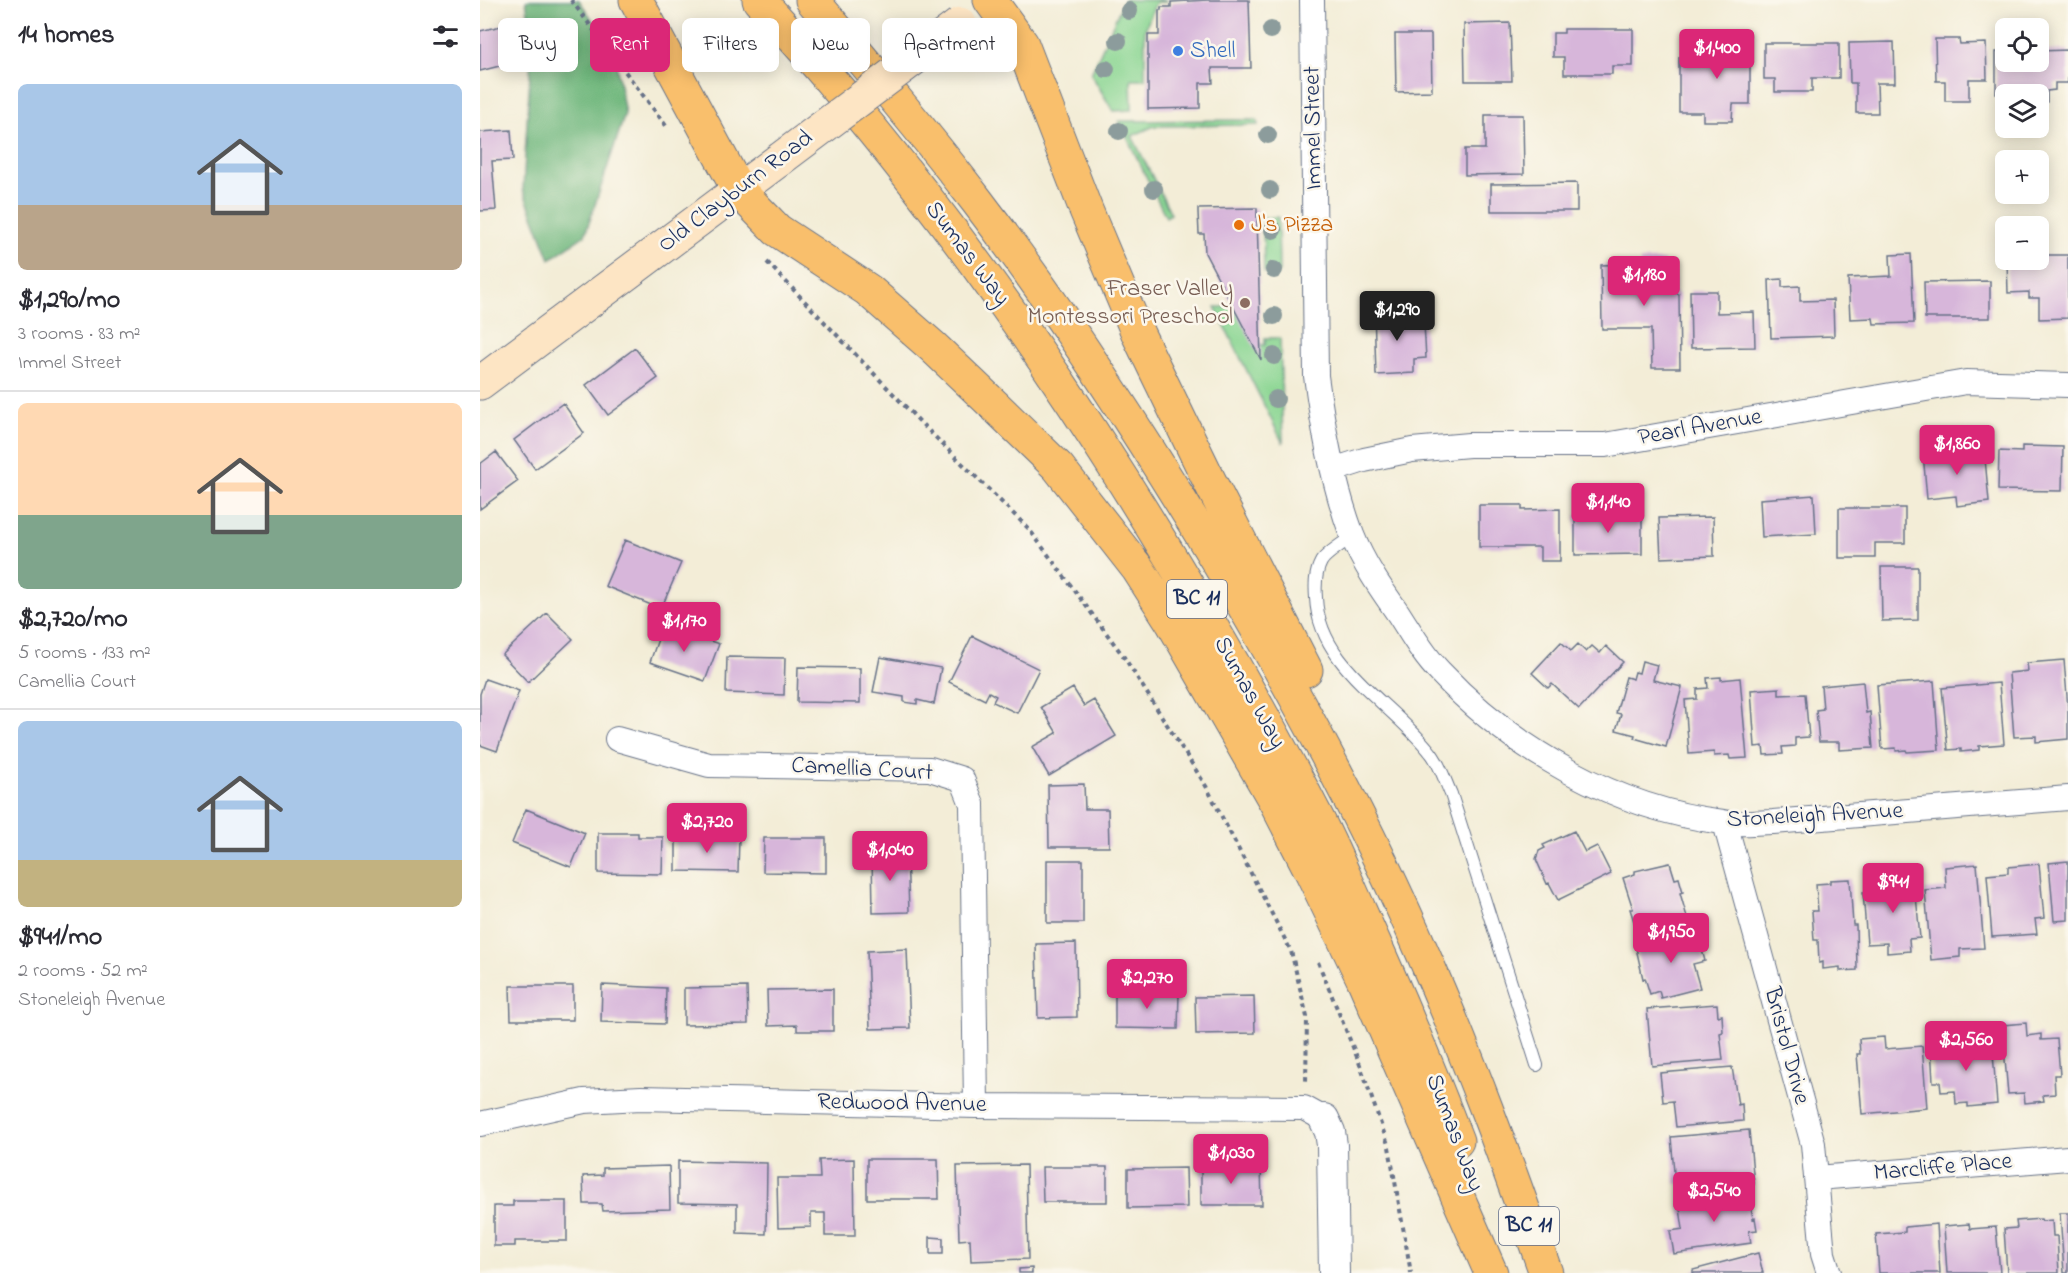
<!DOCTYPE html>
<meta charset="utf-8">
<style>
body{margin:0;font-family:"Indie Flower",sans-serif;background:#f7f7f7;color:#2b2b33;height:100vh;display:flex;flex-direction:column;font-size:22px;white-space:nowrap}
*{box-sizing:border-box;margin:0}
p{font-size:20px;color:#7c7c81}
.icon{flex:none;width:33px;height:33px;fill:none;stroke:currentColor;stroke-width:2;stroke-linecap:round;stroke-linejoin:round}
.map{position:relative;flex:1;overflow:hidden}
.details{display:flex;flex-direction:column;background:#fff;width:480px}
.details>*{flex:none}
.top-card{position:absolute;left:18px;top:18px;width:570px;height:54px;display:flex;gap:12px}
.buttons{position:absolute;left:1515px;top:18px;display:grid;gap:12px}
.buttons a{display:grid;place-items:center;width:54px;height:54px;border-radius:9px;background:#fff;box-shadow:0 3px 15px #0003;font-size:30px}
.price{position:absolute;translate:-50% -51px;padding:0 14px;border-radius:6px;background:#db2777;color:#fff;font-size:20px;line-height:39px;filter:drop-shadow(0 2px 3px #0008)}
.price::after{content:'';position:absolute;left:50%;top:36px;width:18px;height:14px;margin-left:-9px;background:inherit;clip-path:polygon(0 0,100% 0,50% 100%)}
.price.selected{background:#222;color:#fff}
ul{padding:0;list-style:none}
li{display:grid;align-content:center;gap:12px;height:318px;padding:0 18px}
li+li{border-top:2px solid #e1e1e2}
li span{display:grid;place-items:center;height:186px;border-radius:9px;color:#555}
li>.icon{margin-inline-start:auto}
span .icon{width:108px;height:108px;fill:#fffc;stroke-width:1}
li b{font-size:26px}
h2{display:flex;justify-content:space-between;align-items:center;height:72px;padding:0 18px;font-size:26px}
.chip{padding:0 21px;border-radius:9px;background:#fff;box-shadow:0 3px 15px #0003;font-size:21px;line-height:54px}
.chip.selected{background:#db2777;color:#fff}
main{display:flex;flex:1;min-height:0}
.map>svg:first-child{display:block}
</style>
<main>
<section class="details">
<h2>14 homes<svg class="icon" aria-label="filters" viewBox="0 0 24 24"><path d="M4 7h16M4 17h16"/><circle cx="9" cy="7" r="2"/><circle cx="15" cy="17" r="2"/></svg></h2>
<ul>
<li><span style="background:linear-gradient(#a9c7e8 65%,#b9a48a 0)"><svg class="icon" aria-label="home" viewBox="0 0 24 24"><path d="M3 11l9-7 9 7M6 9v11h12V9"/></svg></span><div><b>$1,290/mo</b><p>3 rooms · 83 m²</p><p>Immel Street</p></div></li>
<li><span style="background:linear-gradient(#ffd9b3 60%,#7fa58c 0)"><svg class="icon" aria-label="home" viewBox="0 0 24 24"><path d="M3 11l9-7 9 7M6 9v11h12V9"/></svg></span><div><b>$2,720/mo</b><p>5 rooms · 133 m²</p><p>Camellia Court</p></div></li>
<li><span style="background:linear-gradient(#a9c7e8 75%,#c2b280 0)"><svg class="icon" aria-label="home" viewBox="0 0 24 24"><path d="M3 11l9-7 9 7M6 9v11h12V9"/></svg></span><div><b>$941/mo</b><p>2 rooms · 52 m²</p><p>Stoneleigh Avenue</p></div></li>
</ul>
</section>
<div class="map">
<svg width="1588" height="1273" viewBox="0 0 1588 1273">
<rect width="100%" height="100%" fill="#fbf7ec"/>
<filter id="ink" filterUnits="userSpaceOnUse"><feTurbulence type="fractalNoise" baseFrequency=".0167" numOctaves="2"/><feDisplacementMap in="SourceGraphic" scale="12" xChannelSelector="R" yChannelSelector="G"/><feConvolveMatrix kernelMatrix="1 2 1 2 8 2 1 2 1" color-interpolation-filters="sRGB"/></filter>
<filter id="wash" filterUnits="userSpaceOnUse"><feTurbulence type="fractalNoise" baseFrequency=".008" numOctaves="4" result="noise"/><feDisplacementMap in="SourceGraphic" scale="24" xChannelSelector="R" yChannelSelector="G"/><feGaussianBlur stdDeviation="1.35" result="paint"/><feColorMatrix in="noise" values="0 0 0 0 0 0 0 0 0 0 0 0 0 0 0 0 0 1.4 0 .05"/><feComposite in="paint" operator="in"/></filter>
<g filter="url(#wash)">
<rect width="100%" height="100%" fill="#f3edd7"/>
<path fill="#8bd693" stroke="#538278" stroke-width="1.5" d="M644 0H686V2H678L675 4 665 30V79H651L652 110 633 111 611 74Z
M777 120 778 125 674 126 652 136 691 214 686 217 639 121Z
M798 217 799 272H784L783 218Z
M735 307H754L781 345H785V338H800L803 443Z"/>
<path fill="#70b77d" stroke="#46736e" stroke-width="1.5" d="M46 0H99L134 51 145 114 105 235 70 259 43 190 52 40Z"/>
<g id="blocks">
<path fill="#d7b6da" d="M727 0H769L771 68H732L733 83H720V108L668 109V35H679V10H681V7H691V2Z
M42 21 51 58 0 71V31Z
M1030 23 1032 81H985L984 24Z
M1084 29H1153V66H1132V74H1084V57H1073V33H1084Z
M915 34H951L952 91 916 92Z
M1239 35H1270V104H1253L1252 121H1223V112H1199V57H1239Z
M1455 39H1479L1480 44 1506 43 1507 79H1489V101H1465V81H1456Z
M1414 42 1415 83H1397L1398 113H1376V83H1370L1369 43Z
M1284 43H1359V78H1332V92H1295V79H1284Z
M1588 50V83H1575V90L1567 91V102H1558V94H1516V52H1526V62H1558V51Z
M1005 115H1043L1044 174 985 175V149H1005Z
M31 130 33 160 12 161 16 210 0 211V132Z
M1097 183V211H1011V184Z
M777 208V216L781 360 725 253 724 234H719L718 212V209Z
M1431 254 1434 323 1394 324 1393 318 1370 319 1368 278 1411 276 1410 255Z
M1558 255H1588V318L1559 319V298H1549V292L1528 293 1527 260H1558Z
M1160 260H1184V274H1195V293L1199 294 1200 368H1172L1171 329H1122L1121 265 1146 264V273H1160Z
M1302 279V287L1320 286V301L1353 300 1354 336 1291 338 1289 280Z
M1510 281V318H1445L1444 282Z
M1210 291H1237V313L1274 312 1275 347 1211 348Z
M930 308 931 324H944L946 358 934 359V373L896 375 894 309Z
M155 348 178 378 128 415 106 385Z
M83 403 104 433 55 469 34 440Z
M1542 446 1583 447 1582 491 1518 490 1519 451 1542 452Z
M1504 448 1509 502 1477 506 1476 496 1447 499 1443 453Z
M16 452 38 481 0 509V464Z
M1334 495 1336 534 1282 537 1280 499Z
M999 505H1042V510L1080 509V561H1060V547H999Z
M1359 508H1425V543H1395V558H1359Z
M1162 514V554L1095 555V515Z
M1233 517 1234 556 1181 558 1179 518Z
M145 540 201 563 181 609 125 586Z
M1401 567H1438V620L1402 621Z
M67 613 93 639 48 682 22 655Z
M183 625 239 644 225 681 170 662Z
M492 636 559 669 537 713 513 702 516 696 509 692 505 700 469 682Z
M1081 642 1091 651 1098 644 1106 652 1112 646 1120 653 1126 646 1143 662 1099 709 1072 684 1068 688 1052 673Z
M247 657 305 658 304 695 246 693Z
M400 657 461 668 454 704 437 700V704L424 702V697L393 692Z
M1584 660 1588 708V739L1556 742V736L1534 737 1529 673 1548 671 1547 663Z
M1162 661 1177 665 1173 680 1202 687 1186 747 1154 738 1155 735 1136 730 1141 714 1136 713 1146 677 1153 679 1155 672 1159 673Z
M318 667 380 668V703L317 702Z
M1241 677V680L1260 678 1267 758 1250 759 1249 755 1234 756V752L1209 754 1205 700 1217 699V689L1228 688 1227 678Z
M5 679 39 691 17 751 0 745V694Z
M1454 681 1459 750 1427 752 1426 750 1416 751V748L1402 749 1397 685Z
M1383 682 1386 713 1390 712 1393 748 1359 750V742H1339L1336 710 1343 709 1341 686Z
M1519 683 1524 744 1499 746V750L1481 752V749L1468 750 1462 688Z
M593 688 604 706 614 700 636 736 569 776 552 747 577 733 561 707Z
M1299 688V695L1325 694 1329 737 1315 738V746L1302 747 1303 754 1284 755 1283 746 1275 747 1271 690Z
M604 784 605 809H628L629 847H569L568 785Z
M46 809 105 833 91 867 32 843Z
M1094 831 1105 852 1117 846 1131 874 1078 900 1069 883 1067 884 1056 859 1059 851 1065 848 1063 845Z
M118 833H158V837H183L182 874 118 873Z
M196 835 259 837 258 872 196 871Z
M284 838H346V873L283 872Z
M427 851 429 912 393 913 392 852Z
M567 860H603V923H567Z
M1588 861V920L1574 921 1569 863Z
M1190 863 1195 879 1199 878 1203 892 1200 893 1207 917 1172 930 1170 927 1157 931 1150 909H1153L1143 878 1155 874V871Z
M1497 864 1504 948 1480 949V957L1451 960 1445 890 1466 888 1465 867Z
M1559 864 1564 918 1555 919 1557 934 1512 937 1507 875 1528 873V867Z
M1434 874 1440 938 1429 939 1430 951 1407 953V943L1387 944 1383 892 1403 890 1402 877Z
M1370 879 1373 925H1376L1377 970 1360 971V967L1343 969V962L1339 963 1338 940H1334L1332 911H1338L1336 884 1350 883V880Z
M1206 932H1212L1216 947 1221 946 1225 961 1213 964 1220 988 1181 998 1179 991 1170 994 1165 978 1163 979 1156 948 1173 943 1172 940Z
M596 943 597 1017 558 1018 556 944Z
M427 949 430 1028 390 1029 387 951Z
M122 985 186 988 185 1024 121 1022Z
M30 986H93V1020H31Z
M267 987 268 1024 204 1025V988Z
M353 989V1031H317V1025L288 1026 287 990Z
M635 991 699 993 698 1029 635 1028Z
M774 996 775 1033 716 1034 715 997Z
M1237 1004 1238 1016 1242 1015 1243 1032 1240 1033 1243 1060 1172 1066 1167 1009Z
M1546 1023 1547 1036 1561 1034V1040L1577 1039 1580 1075H1574L1575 1094 1563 1095 1564 1101 1545 1103 1544 1093 1528 1094 1522 1025Z
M1404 1037 1405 1049 1442 1046 1447 1108 1382 1114 1377 1054H1380L1379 1039Z
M1512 1041 1517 1104 1488 1107V1103L1476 1104 1475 1091 1461 1092 1460 1082H1453L1451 1046Z
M1252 1067 1258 1105 1262 1104 1263 1121 1196 1127 1193 1101 1183 1102 1180 1073Z
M1269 1130 1274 1184 1210 1190V1182L1195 1184 1191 1137Z
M374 1159 375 1236H345V1213H331V1227L298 1228 297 1178H340L339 1160Z
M387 1159H458L459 1199H387Z
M198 1161 287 1163 286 1234 257 1233V1204L198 1203Z
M546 1165 548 1259 491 1261 490 1239 479 1240 477 1166Z
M781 1165 782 1205H721V1166Z
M189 1166 190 1209 123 1211 122 1204H104L103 1176 123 1175V1168Z
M562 1167H627V1202H563Z
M706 1168 707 1207 648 1208V1169Z
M1268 1190 1273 1219 1275 1218 1277 1230 1269 1231 1271 1243 1194 1254 1190 1231 1203 1229 1199 1202Z
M33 1201H87V1241H35V1246H14V1206H33Z
M1580 1213H1588V1273H1584Z
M1561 1219 1562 1221 1572 1220 1573 1236H1577L1579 1273H1527L1524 1229 1537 1228 1536 1221Z
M1457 1224 1460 1273H1399L1396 1234 1425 1232V1227Z
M1489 1224 1490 1229 1516 1227 1520 1273H1467L1464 1226Z
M450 1237 463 1238V1254H450Z
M1278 1253 1283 1273H1213V1270Z
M552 1268V1273H539V1269Z"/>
</g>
</g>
<g filter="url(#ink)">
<use href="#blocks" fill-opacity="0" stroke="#677288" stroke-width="1.5"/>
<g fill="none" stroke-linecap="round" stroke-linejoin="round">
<defs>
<path id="service" d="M873 536C865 542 845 554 841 562 835 573 835 585 836 598 839 667 913 703 951 753 960 764 965 781 971 794L1057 1065"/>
<path id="minor" d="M832 0 836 376C843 429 853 484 872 535 883 563 901 589 918 613 931 633 943 655 960 672 1033 750 1137 809 1243 822 1259 825 1277 822 1293 822L1588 798
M853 470 884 460 932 450 989 445H1125L1486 382 1588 385
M137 739 229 765 450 769 482 779 492 804 496 1106
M1245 823 1333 1144 1343 1254 1349 1273
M0 1124 104 1101 161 1098 496 1106 824 1108 844 1119
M1337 1178 1588 1158"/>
<path id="tertiary" d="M844 1119 850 1132 852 1145 854 1273"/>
<path id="secondary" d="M0 383 299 160"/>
<path id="motorway" d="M156 0 259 191 297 230 388 290 453 347 515 406 578 467 658 569 692 622 795 801 832 873 883 979 1011 1273
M279 0C415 146 535 310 642 479 710 587 775 698 834 812 851 844 865 878 880 911 914 986 947 1063 977 1141
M332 0C388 66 444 132 497 201 584 315 662 436 736 559 812 686 884 818 943 954 989 1058 1028 1165 1066 1273
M510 0 542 44 606 210 659 336 729 480 826 670"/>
</defs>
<use href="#service" stroke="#677288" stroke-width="14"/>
<use href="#minor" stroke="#677288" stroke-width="26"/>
<use href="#tertiary" stroke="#677288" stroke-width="32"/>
<use href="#secondary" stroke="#677288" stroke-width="35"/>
<use href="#motorway" stroke="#677288" stroke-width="35"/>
<path stroke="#677288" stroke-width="4" stroke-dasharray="4.5 4.5" stroke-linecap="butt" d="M91 0 187 127
M287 262 445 427 549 529 644 657 726 786 811 951 827 1017 826 1084
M838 962 879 1062 909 1147 931 1273"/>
<use href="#service" stroke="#fff" stroke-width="12"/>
<use href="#minor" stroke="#fff" stroke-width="24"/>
<use href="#tertiary" stroke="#fff" stroke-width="30"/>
<use href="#secondary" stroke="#fde5c4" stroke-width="33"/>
<use href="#motorway" stroke="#f9bf6c" stroke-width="33"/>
<defs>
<path id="secondary-bridge" d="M299 160 480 24"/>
</defs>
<use href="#secondary-bridge" stroke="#677288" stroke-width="35" stroke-linecap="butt"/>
<use href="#secondary-bridge" stroke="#fde5c4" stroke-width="33"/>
</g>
<g fill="#8c9c9c">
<circle cx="649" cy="11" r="9"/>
<circle cx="791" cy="30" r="9"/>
<circle cx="638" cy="41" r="9"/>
<circle cx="626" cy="69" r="9"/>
<circle cx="639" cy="131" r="9"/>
<circle cx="788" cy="135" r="9"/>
<circle cx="674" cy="189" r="9"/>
<circle cx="790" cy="190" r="9"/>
<circle cx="793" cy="230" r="9"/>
<circle cx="794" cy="270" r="9"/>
<circle cx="794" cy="316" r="9"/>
<circle cx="794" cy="356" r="9"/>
<circle cx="796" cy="399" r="9"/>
</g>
</g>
<circle fill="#3f7fe0" stroke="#fbf7ec" stroke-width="2" cx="698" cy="51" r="6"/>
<circle fill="#e8710a" stroke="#fbf7ec" stroke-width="2" cx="759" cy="225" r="6"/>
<circle fill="#8d6e63" stroke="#fbf7ec" stroke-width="2" cx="765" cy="303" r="6"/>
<g text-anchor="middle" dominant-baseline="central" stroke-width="5" stroke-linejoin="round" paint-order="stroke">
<g fill="#fbf7ec" stroke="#5e6b89" stroke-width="1.5">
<rect x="687" y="580" width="60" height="38" rx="4.5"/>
<rect x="1019" y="1207" width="60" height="38" rx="4.5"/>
</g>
<g font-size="22" font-weight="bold" fill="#1b2f5e">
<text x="717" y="599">BC 11</text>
<text x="1049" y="1226">BC 11</text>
</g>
<g font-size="24" fill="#366cbe" stroke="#fbf7ec" text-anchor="start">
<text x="710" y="51">Shell</text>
</g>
<g font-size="24" fill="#1b2f5e" stroke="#fbf7ec">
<text transform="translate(834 128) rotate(-91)">Immel Street</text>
<text transform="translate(256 192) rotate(-37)">Old Clayburn Road</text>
<text transform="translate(487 254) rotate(53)">Sumas Way</text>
<text transform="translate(1220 428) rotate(-10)">Pearl Avenue</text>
<text transform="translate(769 693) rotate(61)">Sumas Way</text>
<text transform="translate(382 770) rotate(3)">Camellia Court</text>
<text transform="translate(1335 816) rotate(-3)">Stoneleigh Avenue</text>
<text transform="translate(1306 1046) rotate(75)">Bristol Drive</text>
<text transform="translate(422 1104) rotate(1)">Redwood Avenue</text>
<text transform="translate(974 1133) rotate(69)">Sumas Way</text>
<text transform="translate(1463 1168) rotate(-5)">Marcliffe Place</text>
</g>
<g font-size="24" fill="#c56008" stroke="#fbf7ec" text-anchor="start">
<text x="771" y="225">J's Pizza</text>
</g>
<g font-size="24" fill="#785e54" stroke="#fbf7ec" text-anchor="end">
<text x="753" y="289">Fraser Valley<tspan x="753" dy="28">Montessori Preschool</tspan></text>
</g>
</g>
</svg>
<div class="buttons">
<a><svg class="icon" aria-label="locate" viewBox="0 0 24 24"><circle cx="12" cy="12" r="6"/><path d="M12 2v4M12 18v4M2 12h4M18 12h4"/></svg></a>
<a><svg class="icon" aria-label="layers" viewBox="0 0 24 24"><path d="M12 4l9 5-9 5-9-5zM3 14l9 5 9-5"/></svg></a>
<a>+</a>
<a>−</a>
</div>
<b class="price" style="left:1237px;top:80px">$1,400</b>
<b class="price" style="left:1164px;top:307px">$1,180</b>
<b class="price selected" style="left:917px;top:342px">$1,290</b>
<b class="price" style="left:1477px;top:476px">$1,860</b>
<b class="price" style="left:1128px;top:534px">$1,140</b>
<b class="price" style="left:204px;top:653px">$1,170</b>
<b class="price" style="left:227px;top:854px">$2,720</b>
<b class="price" style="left:410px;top:882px">$1,040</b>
<b class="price" style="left:1413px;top:914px">$941</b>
<b class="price" style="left:1191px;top:964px">$1,950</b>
<b class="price" style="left:667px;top:1010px">$2,270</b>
<b class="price" style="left:1486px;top:1072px">$2,560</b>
<b class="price" style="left:751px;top:1185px">$1,030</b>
<b class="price" style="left:1234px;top:1223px">$2,540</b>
<div class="top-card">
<a class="chip">Buy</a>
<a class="chip selected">Rent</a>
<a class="chip">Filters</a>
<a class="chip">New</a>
<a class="chip">Apartment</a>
</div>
</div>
</main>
